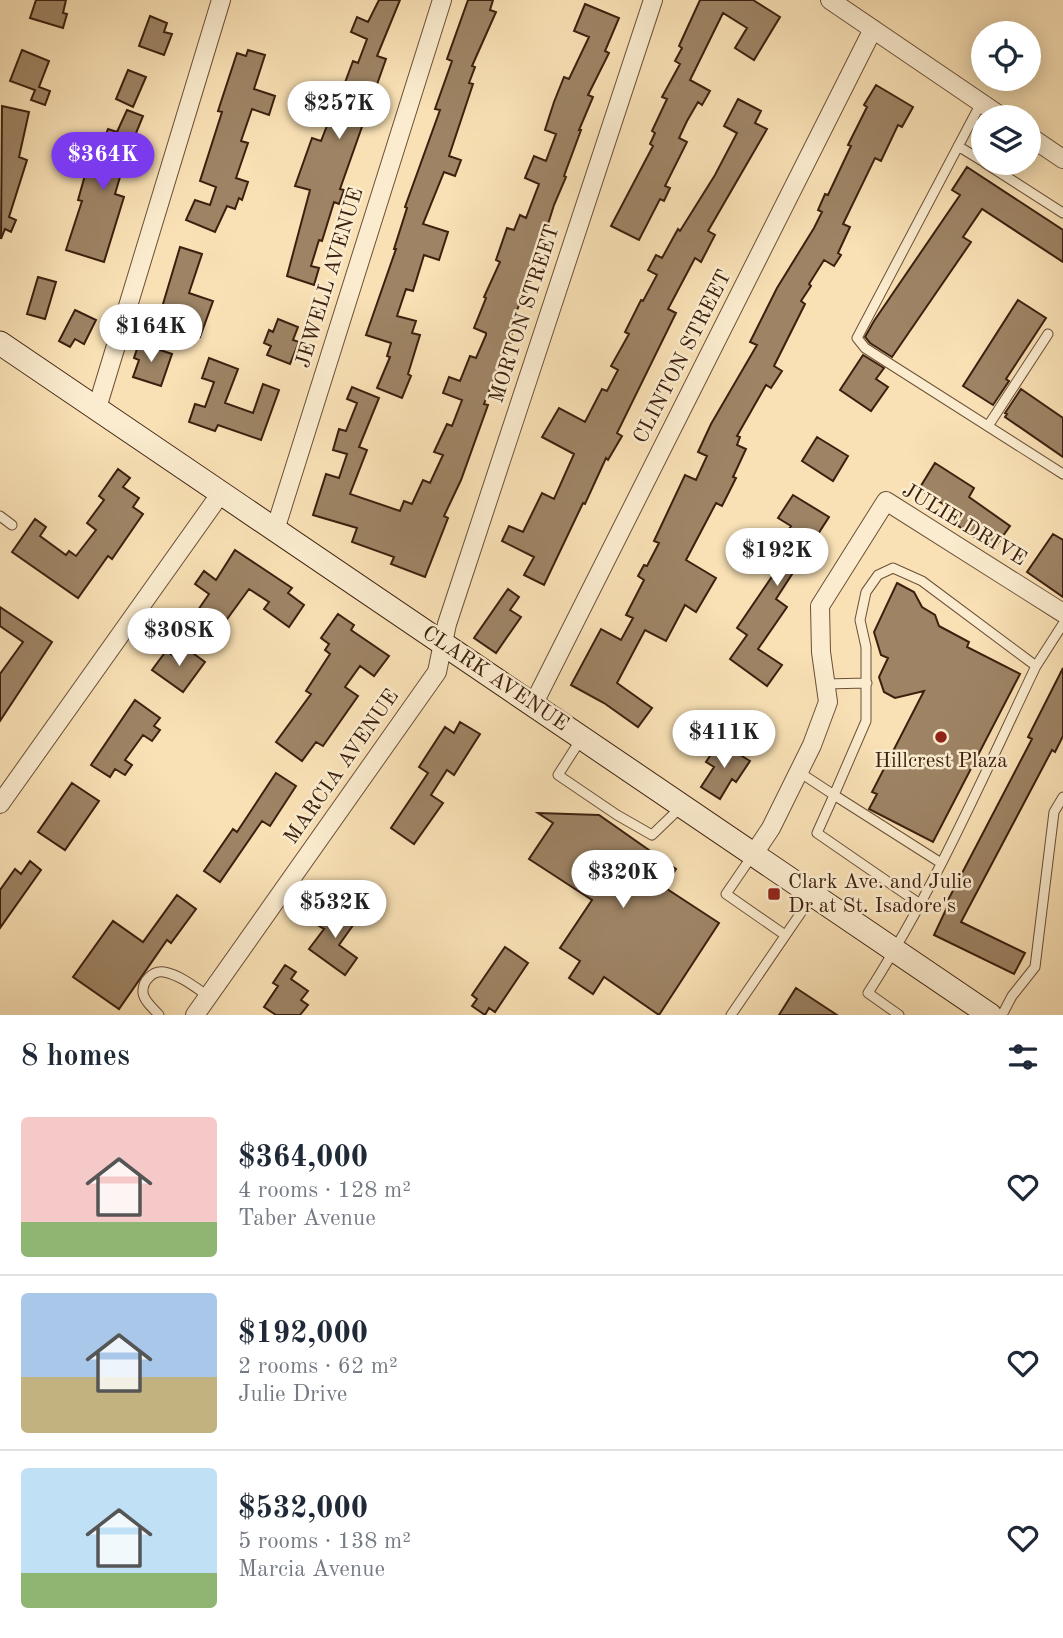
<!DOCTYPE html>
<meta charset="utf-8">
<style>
body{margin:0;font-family:"Old Standard TT",serif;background:#f6f6f7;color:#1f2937;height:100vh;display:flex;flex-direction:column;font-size:26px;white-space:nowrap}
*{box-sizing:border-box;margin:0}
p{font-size:23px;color:#747a83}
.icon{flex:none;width:38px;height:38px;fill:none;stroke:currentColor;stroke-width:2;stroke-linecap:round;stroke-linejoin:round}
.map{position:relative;height:1015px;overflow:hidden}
.drawer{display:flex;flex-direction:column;background:#fff;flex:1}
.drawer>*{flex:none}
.controls{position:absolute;left:971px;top:21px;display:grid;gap:14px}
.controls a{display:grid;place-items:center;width:70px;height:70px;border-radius:50%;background:#fff;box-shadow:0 4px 18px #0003;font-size:35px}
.price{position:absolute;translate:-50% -60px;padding:0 16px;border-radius:24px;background:#fff;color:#222;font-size:23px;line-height:46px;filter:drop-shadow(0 2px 4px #0008)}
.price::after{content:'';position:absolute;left:50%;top:42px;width:21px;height:16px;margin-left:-10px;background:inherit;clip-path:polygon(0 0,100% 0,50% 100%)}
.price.on{background:#7c3aed;color:#fff}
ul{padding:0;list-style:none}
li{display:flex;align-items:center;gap:21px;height:175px;padding:0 21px}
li+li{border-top:2px solid #e0e1e3}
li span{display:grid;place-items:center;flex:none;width:196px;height:140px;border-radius:7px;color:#555}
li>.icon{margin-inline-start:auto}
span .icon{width:84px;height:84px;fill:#fffc;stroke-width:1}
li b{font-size:30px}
h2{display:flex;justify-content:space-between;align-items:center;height:84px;padding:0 21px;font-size:30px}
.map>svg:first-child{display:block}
</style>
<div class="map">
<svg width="1063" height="1015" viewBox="0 0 1063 1015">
<rect width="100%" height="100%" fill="#f9e1b5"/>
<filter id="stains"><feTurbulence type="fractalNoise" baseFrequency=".00286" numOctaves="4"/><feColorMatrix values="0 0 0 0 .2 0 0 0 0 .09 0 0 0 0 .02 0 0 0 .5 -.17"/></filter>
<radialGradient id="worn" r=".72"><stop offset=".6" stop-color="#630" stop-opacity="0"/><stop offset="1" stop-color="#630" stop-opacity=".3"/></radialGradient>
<path fill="#9e8465" stroke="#3c200f" stroke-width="2" d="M36 0H66L63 13 67 14 63 28 30 18Z
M379 0H400L377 56 386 59 340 189 344 190 339 204 334 202 322 241 319 240 311 266 319 268 314 285 287 276 310 190 295 186 312 138 321 141 330 118 325 116 332 93 340 96 353 61 358 63 367 39 351 32 357 17 368 22Z
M468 0H493L490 10 496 12 472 66 475 67 469 83 473 84 449 156 461 160 455 176 444 172 423 224 448 232 439 260 424 255 413 291 406 289 397 316 416 321 412 333 420 335 408 374 411 376 402 398 377 388 390 357 387 356 391 343 366 335 396 249H394L407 208 405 207 440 110 435 109 452 61 447 59Z
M700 0H753L780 17 754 60 735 48 747 28 723 13 690 80 710 91 702 105 698 102 687 121 679 138 687 142 665 186 670 188 664 201 660 199 639 240 611 226 653 146 650 144 655 133 652 131 667 99 662 97 680 64 675 61 682 48 679 46Z
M585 4 619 18 605 51 609 53 588 95 593 97 579 130H581L564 176 566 177 554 205 530 281 513 319 517 321 484 404 488 405 461 480 444 516 448 518 425 577 391 564 394 557 352 542 357 528 313 515 326 474 339 478 347 454 333 450 339 429 346 431 357 403 347 399 352 387 379 398 359 447 367 450 350 494 400 511 404 501 412 504 423 480 430 483 443 455 434 452 447 424 452 426 462 400 443 393 449 377 460 381 470 356 476 358 486 335V333L474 328 486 298 484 297 500 262 496 260 507 228 514 230 520 215 526 218 539 184 525 178 534 156 546 161 556 134 545 130 554 102 564 77 569 79 589 37 574 31Z
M150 16 167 23 164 32 172 34 164 55 139 46Z
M22 50 49 61 39 87 50 91 45 105 31 100 35 90 10 81Z
M248 50 265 55 254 89 275 96 269 115 252 109 241 141 248 143 236 178 248 182 242 200 239 198 235 209 227 206 215 232 186 220 195 200 210 205 216 187 200 181 222 112 218 111 237 53 246 56Z
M128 70 146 77 133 107 116 99Z
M876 85 913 107 902 127 898 125 881 161 875 158 843 224 850 227 838 253 841 255 834 266 824 260 809 284 811 286 801 301 805 304 774 366 782 371 771 388 766 385 737 436 740 437 737 445 746 449 733 477 736 478 722 506 716 503 686 560 716 578 696 612 685 605 666 641 645 630 617 683 652 708 638 727 604 703 571 685 601 629 621 640 633 618 626 615 644 580 638 576 644 565 647 566 659 543 654 541 685 475 696 480 707 456 698 452 711 424 757 345 750 342 777 288 814 228 822 212 818 210 825 194 828 195 851 146 848 145 867 107 864 105Z
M738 99 761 111 755 123 767 129 708 231 715 235 701 262 695 258 668 309 676 313 617 433 622 436 608 460 606 458 585 504 583 503 544 585 524 575 534 557 502 541 509 526 523 532 542 493 554 499 574 454 542 437 559 408 585 422 602 389 607 391 618 370 611 366 629 334 625 332 641 300 643 301 657 275 648 270 656 255 662 258 678 229 680 231 715 175 737 133 724 126Z
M2 106 29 112 19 157 27 160 9 217 16 220 11 232 5 229 1 239Z
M127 110 143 116 134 138 140 141 134 157 124 153 115 176 120 177 115 194 124 197 104 262 66 250 82 201 78 200 87 168 93 169 108 129 117 132Z
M967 167 1063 230V262L982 209 963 237 971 242 892 357 870 343 865 337 874 321 960 195 952 190Z
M180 247 202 254 189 293 213 301 200 337 167 325 170 317 160 314Z
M38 277 56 282 45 319 27 314Z
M1018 300 1046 318 1006 379 1009 381 993 405 963 386Z
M75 310 96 320 84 344 75 339 70 347 59 341Z
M278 319 298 327 293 340 299 342 290 364 267 355 271 346 264 343 269 330 273 332Z
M139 343 172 354 161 386 133 377 139 360 134 358Z
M863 355 884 368 876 379 888 387 871 411 840 390Z
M209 358 238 369 225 403 253 413 263 384 279 390 261 440 218 425 215 431 189 422 195 404 205 407 214 382 202 378Z
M1021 389 1063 418V457L1005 417 1007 414 1005 413Z
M817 437 848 456 833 481 802 461Z
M935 463 974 488 969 497 1010 526 993 550 957 525 962 516 919 489Z
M118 469 130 478 123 487 139 498 133 507 143 514 112 559 108 556 78 598 12 552 35 519 46 527 40 536 66 555 69 551 76 556 96 530 87 523 104 500 99 496Z
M793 495 829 517 776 599 787 607 758 649 782 665 767 686 730 659 747 635 737 628 773 575 763 568 791 526 778 518Z
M1053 534 1063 540V597L1027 572Z
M235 550 292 588 288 593 304 605 289 627 264 609 269 602 249 589 219 630 196 613 209 594 195 584 204 571 216 580Z
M897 583 914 592 922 607 935 615 939 626 969 642 967 647 1020 674 933 842 869 809 877 794 872 792 924 691 895 698 884 692 879 677 888 658 881 655 874 632Z
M508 589 519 597 510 610 521 617 496 653 474 638Z
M0 607 52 642 0 721V674L23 642 0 626Z
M338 614 354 625 351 630 389 656 374 676 360 666 345 687 358 696 323 746 316 742 302 761 276 742 311 694 306 691 330 654 325 650 329 644 321 638Z
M183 646 205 662 183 692 152 670 166 651 175 657Z
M1063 668V736L1055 752 1052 750 961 922 1025 953 1014 974 934 935 950 901 948 900 1032 739 1028 737Z
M135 700 160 718 154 726 160 730 152 741 143 735 125 760 132 765 125 775 115 769 110 777 91 765Z
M460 722 480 734 454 775 447 770 431 795 443 803 414 844 391 828 428 773 419 767 445 727 454 733Z
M719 742 750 761 736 782 732 779 720 799 701 787 714 767 706 762Z
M276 773 296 786 270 826 262 821 220 882 204 871 233 829 237 832Z
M72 783 99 801 65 850 38 832Z
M538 813 599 815 676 869 664 887 719 923 659 1015 604 977 593 994 569 978 580 961 560 948 592 900 529 859 553 823Z
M30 861 41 870 0 928V890L15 869 21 874Z
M177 895 196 909 171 943 167 940 119 1009 73 977 113 921 143 942Z
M334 905 356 921 339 945 357 958 345 975 309 949 324 929 319 926Z
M505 947 528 963 495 1012 489 1008 485 1015 472 1006 477 999 472 995Z
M285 965 296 972 291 979 308 991 301 1000 308 1005 300 1015H276L264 1007 278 986 273 983Z
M796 988 837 1015H779Z"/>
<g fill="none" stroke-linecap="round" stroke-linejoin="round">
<defs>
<path id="lane" d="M981 103 857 338 865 348 1063 474
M958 146 984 162
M985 163 1063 213
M988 426 1048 334
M0 516 12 525
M1036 666 1063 624
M825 684 867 683
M581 739 558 775 617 815 652 835 680 808
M799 772 834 795 866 721V647L860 620 866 592 878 575 893 568 922 581 1036 666C983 777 934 890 868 993L899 1015
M752 856 726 894 785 935
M920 904 817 833 834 795 941 863
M159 1015C154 1009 144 1001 143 993 142 981 153 970 164 972 180 975 195 987 208 996
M731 1015 813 895
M1002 1015 1012 996 1035 967 1054 812 1063 797"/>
<path id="street" d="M830 0 1002 117
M1029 136 1063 159
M97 408 221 0
M275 530 442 0
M533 705 873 29
M0 804 221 493
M753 855 771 828 812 745 828 702 821 652 820 606 886 501 1063 613
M195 1015 437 672 447 624 653 0"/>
<path id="secondary" d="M0 343 990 1015"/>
</defs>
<use href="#lane" stroke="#6b5038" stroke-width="11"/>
<use href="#street" stroke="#6b5038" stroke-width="20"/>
<use href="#secondary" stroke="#3c200f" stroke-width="25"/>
<use href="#lane" stroke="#fbeccf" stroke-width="9"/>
<use href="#street" stroke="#fbeccf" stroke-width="18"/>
<use href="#secondary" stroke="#fbeccf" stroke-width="23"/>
</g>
<g fill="#8f2418" stroke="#fbeccf" stroke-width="2.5">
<circle cx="941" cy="737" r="7"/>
<rect x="767" y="887" width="14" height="14" rx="3.5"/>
</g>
<g text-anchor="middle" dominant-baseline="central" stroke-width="5" stroke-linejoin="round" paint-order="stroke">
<g font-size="21" fill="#3c200f" stroke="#fbeccf">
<text transform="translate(330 278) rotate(-73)">JEWELL AVENUE</text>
<text transform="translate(525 314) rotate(-72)">MORTON STREET</text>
<text transform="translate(683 357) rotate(-63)">CLINTON STREET</text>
<text transform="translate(964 525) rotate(31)">JULIE DRIVE</text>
<text transform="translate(495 679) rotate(34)">CLARK AVENUE</text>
<text transform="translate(342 767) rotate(-55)">MARCIA AVENUE</text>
</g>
<g font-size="21" fill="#3c200f" stroke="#fbeccf">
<text x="941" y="761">Hillcrest Plaza</text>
<text x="788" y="882" text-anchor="start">Clark Ave. and Julie<tspan x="788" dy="24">Dr at St. Isadore's</tspan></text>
</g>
</g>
<rect width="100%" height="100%" filter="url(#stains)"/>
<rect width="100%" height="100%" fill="url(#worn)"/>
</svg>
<div class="controls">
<a><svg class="icon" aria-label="locate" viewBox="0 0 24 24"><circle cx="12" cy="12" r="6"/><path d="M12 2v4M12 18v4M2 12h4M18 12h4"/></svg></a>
<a><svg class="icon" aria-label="layers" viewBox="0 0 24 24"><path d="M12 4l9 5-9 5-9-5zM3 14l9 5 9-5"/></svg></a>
</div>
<b class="price" style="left:339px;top:141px">$257K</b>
<b class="price on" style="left:103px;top:192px">$364K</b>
<b class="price" style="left:151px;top:364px">$164K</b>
<b class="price" style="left:777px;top:588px">$192K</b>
<b class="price" style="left:179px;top:668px">$308K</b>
<b class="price" style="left:724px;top:770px">$411K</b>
<b class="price" style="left:623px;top:910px">$320K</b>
<b class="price" style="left:335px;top:940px">$532K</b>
</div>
<section class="drawer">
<h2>8 homes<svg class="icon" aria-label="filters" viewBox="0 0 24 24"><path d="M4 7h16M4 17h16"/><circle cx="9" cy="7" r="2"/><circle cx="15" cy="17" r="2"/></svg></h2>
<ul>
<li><span style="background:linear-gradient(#f6c9c9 75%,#8fb573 0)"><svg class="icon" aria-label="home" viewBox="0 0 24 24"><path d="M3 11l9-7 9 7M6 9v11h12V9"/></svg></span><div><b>$364,000</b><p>4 rooms · 128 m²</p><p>Taber Avenue</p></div><svg class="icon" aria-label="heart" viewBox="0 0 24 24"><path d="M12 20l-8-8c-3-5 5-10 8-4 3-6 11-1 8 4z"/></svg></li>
<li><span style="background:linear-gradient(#a9c7e8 60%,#c2b280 0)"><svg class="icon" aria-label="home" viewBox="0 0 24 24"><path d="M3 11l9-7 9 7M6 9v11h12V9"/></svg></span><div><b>$192,000</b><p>2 rooms · 62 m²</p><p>Julie Drive</p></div><svg class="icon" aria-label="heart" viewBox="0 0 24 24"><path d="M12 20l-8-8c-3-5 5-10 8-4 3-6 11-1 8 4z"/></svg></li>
<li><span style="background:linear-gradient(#bfe0f5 75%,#8fb573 0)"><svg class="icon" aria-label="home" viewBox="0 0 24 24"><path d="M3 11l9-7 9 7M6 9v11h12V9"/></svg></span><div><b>$532,000</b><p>5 rooms · 138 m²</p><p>Marcia Avenue</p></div><svg class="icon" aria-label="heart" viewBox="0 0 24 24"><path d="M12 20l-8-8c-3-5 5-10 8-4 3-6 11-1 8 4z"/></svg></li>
</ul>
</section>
